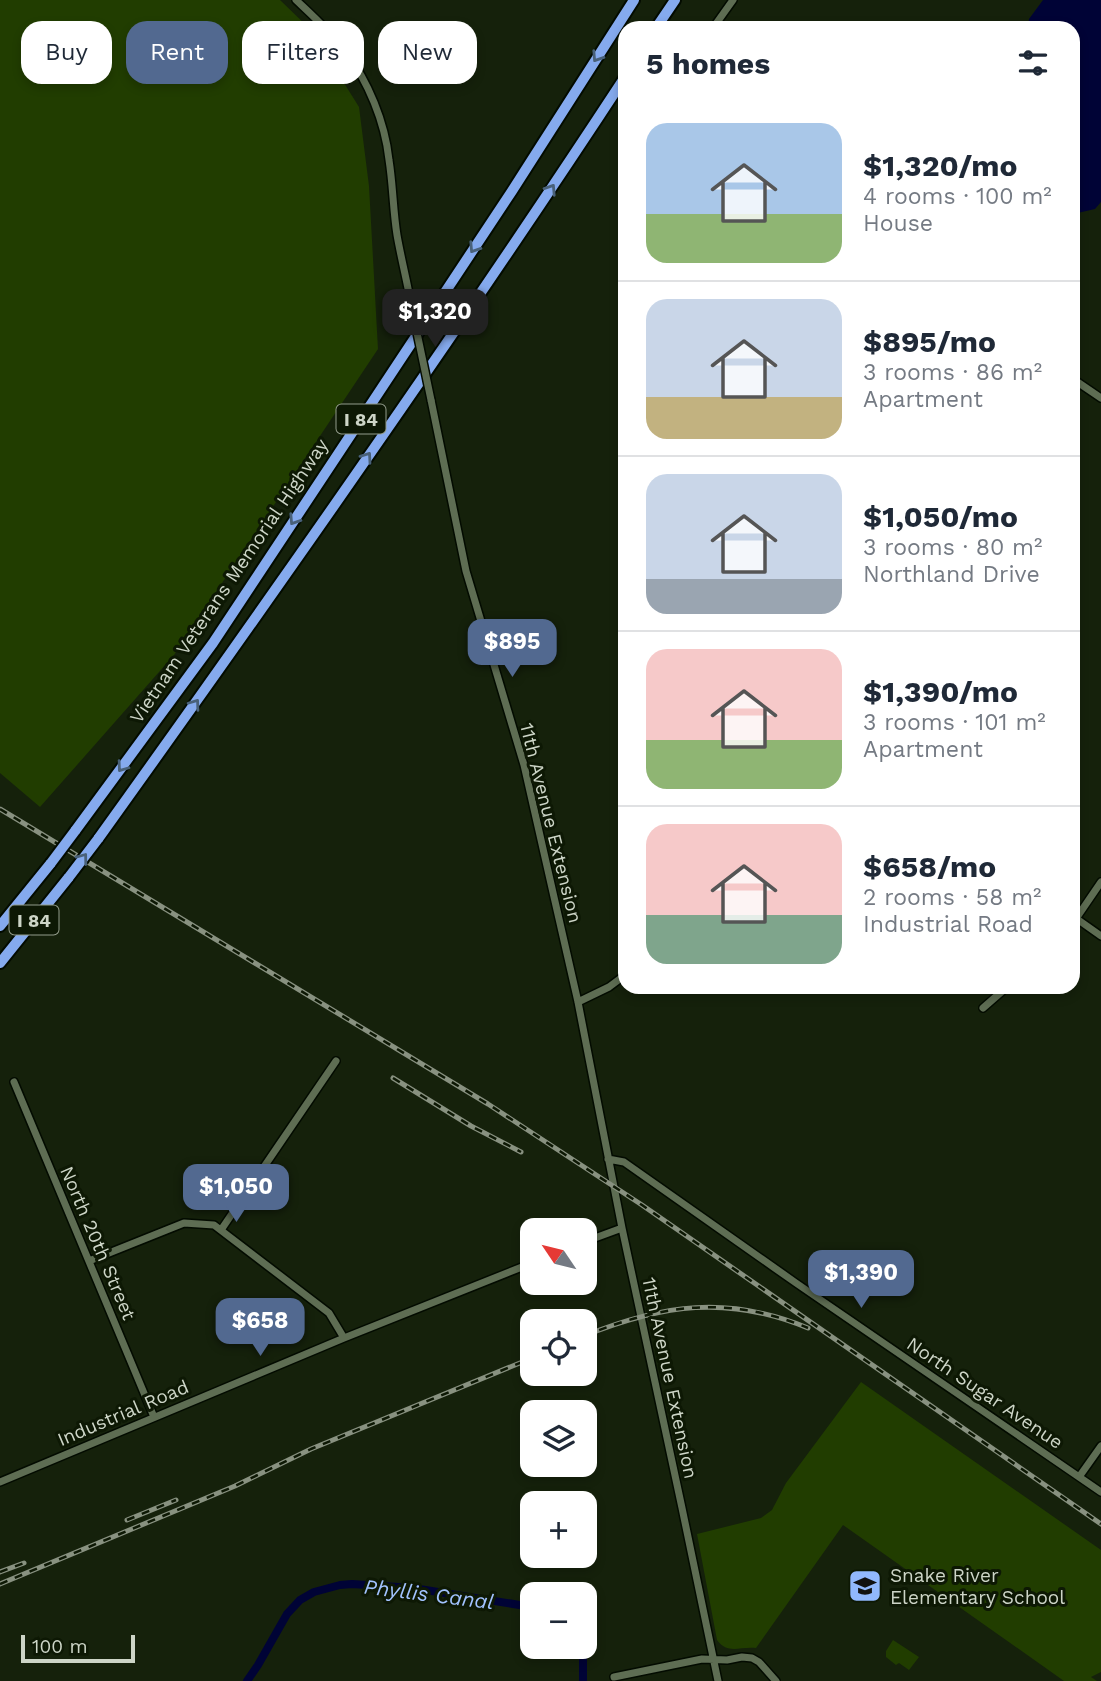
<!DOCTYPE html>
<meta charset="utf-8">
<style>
body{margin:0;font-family:"Work Sans",sans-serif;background:#f6f6f7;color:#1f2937;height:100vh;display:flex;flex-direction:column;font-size:26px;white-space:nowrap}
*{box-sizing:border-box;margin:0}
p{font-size:23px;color:#747a83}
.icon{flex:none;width:38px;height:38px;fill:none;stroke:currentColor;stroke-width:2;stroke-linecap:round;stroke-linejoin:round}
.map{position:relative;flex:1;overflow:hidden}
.drawer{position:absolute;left:618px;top:21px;width:462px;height:973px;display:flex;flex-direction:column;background:#fff;border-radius:21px;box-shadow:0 4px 10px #0003}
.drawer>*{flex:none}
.banner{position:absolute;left:21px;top:21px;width:492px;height:63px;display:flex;gap:14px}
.needle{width:46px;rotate:305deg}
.controls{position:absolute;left:520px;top:1218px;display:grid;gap:14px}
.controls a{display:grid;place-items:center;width:77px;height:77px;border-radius:14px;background:#fff;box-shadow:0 4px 10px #0003;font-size:35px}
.scale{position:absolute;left:21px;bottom:18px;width:114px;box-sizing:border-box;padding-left:7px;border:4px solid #cdd5c7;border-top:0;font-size:19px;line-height:24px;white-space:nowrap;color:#cdd5c7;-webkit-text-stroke:5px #0d1804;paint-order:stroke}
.price{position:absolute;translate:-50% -60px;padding:0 16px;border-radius:14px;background:#526990;color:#fff;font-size:23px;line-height:46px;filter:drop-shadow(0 2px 4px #0008)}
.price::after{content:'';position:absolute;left:50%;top:42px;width:21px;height:16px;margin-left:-10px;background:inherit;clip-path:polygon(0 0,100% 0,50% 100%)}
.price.active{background:#222;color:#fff}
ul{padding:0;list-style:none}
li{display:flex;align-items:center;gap:21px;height:175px;padding:0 28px}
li+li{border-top:2px solid #e0e1e3}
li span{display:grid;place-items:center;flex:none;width:196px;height:140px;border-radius:21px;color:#555}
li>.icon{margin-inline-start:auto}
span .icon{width:84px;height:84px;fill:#fffc;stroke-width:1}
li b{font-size:30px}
h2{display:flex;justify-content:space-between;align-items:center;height:84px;padding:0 28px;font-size:30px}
.pill{padding:0 24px;border-radius:21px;background:#fff;box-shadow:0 4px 10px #0003;font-size:24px;line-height:63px}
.pill.active{background:#526990;color:#fff}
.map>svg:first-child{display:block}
</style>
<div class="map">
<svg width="1101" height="1681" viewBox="0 0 1101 1681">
<rect width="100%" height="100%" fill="#15210b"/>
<path fill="#213d00" d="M0 0H280L311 30 359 107 369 186 378 349 174 655 40 807 0 773Z
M861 1382 1101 1550V1672L1091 1677 1097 1681H1064L843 1525 756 1648C740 1646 728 1655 717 1640L697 1534 761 1518 772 1510 786 1483Z
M893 1640 919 1657 909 1670 899 1663 896 1665 886 1657V1651Z"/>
<path fill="#000336" d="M1043 0H1101V202L1095 209 1073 214V28H1028L1029 19Z"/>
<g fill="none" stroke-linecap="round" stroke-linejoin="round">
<path stroke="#000336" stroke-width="8" d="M581 1647 583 1656V1681
M247 1681 258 1665 287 1614 300 1600 314 1592 340 1585 352 1584 413 1588 532 1607"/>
<defs>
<path id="minor" d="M296 0C313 16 331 32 345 51 368 81 385 122 389 160 393 185 393 210 397 235 401 258 407 281 411 304
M713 28 733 0
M1073 379 1101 398
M431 400 466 571 524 765 554 897 578 1002 622 1228 682 1508 718 1681
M1077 919 1101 936
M1073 923 1101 882
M578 1002 609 987 625 975
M983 1008 1007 987
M14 1082 154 1417
M608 1159 624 1162 796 1283 1101 1492
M221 1230 336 1061
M584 1242 622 1228
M89 1261 184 1223 214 1225 329 1313 344 1338
M1079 1477 1101 1446
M0 1482 344 1338 532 1263
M614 1677 702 1659 727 1660 742 1657 752 1658 759 1662 776 1681"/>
<path id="highway" d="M656 28 675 0
M75 831 213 643 512 191 634 0
M98 839C278 588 456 335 625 77
M0 926 51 863
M0 963 69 877"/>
</defs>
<use href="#minor" stroke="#030b00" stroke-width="10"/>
<use href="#highway" stroke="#030b00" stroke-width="14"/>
<use href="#minor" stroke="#5e6d53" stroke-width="7"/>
<use href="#highway" stroke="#85aaee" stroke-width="10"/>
<defs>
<path id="rail" d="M0 809 488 1104 642 1205 1101 1524
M393 1078 471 1126 521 1152
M584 1336C663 1304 728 1295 808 1328
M127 1520 176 1500
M0 1572 24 1563
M0 1584 235 1486 311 1449 532 1358"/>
</defs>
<use href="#rail" stroke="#889180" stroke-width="5"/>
<use href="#rail" stroke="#0d1804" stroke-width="2.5" stroke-dasharray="8" stroke-linecap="butt"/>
<defs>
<path id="minor-bridge" d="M411 304 431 400"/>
<path id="highway-bridge" d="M51 863 75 831
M69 877 98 839"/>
</defs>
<use href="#minor-bridge" stroke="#030b00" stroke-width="10" stroke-linecap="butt"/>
<use href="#highway-bridge" stroke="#030b00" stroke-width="14" stroke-linecap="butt"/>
<use href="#minor-bridge" stroke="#5e6d53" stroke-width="7"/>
<use href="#highway-bridge" stroke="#85aaee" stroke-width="10"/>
</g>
<defs><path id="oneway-chevron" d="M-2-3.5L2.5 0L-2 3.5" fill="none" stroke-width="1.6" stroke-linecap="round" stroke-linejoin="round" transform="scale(1.75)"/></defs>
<g stroke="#496179">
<use href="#oneway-chevron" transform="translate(597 57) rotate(123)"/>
<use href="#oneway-chevron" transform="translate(551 189) rotate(-57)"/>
<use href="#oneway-chevron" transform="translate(474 248) rotate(123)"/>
<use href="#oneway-chevron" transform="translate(367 457) rotate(-55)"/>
<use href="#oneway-chevron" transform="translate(294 520) rotate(123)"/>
<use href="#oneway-chevron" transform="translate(195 704) rotate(-54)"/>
<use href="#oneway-chevron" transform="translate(122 767) rotate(126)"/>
<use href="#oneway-chevron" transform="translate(83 858) rotate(-53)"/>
</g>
<defs>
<symbol id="school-square" viewBox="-11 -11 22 22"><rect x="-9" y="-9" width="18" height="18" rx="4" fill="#91b8fd" stroke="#0d1804"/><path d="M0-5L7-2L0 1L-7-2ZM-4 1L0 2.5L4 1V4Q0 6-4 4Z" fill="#111"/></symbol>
</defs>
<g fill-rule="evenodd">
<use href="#school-square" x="846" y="1567" width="38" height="38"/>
</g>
<g text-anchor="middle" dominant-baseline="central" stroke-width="6" stroke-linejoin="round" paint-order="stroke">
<g fill="#0d1804" stroke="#939c8c" stroke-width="2">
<rect x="336.5" y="404.5" width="49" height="29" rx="5"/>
<rect x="9.5" y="905.5" width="49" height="29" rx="5"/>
</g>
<g font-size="18" font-weight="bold" fill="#cdd5c7">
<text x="361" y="419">I 84</text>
<text x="34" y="920">I 84</text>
</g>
<g font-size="19" fill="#cdd5c7" stroke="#0d1804">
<text transform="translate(229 581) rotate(-56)">Vietnam Veterans Memorial Highway</text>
<text transform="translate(551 823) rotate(76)">11th Avenue Extension</text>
<text transform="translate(98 1243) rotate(67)">North 20th Street</text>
<text transform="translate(670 1378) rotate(78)">11th Avenue Extension</text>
<text transform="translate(985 1393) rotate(34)">North Sugar Avenue</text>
<text transform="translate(123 1413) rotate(-23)">Industrial Road</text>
</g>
<g font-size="19" fill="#cdd5c7" stroke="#0d1804" text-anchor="start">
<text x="890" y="1575">Snake River<tspan x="890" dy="22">Elementary School</tspan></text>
</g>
<g font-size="21" font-style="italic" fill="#a2c3ff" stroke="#0d1804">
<text transform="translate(429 1594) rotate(7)">Phyllis Canal</text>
</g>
</g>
</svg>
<div class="controls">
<a><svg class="needle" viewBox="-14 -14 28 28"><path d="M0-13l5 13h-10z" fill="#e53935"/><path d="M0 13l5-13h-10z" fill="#747a83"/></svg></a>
<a><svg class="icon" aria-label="locate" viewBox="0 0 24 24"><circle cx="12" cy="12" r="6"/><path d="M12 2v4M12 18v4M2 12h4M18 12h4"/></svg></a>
<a><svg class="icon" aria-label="layers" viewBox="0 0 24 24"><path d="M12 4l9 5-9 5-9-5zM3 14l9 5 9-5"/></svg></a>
<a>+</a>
<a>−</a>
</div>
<div class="scale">100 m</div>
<b class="price active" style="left:435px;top:349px">$1,320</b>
<b class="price" style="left:512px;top:679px">$895</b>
<b class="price" style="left:236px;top:1224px">$1,050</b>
<b class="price" style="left:861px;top:1310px">$1,390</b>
<b class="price" style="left:260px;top:1358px">$658</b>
<div class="banner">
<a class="pill">Buy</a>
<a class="pill active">Rent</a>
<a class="pill">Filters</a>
<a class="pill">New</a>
</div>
<section class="drawer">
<h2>5 homes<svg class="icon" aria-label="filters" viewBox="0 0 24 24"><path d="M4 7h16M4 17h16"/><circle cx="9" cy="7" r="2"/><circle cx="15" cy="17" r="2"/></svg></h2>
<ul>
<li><span style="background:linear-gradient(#a9c7e8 65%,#8fb573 0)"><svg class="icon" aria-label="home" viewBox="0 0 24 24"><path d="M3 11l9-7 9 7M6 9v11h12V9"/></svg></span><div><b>$1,320/mo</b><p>4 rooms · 100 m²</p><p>House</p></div></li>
<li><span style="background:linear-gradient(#c9d6e8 70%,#c2b280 0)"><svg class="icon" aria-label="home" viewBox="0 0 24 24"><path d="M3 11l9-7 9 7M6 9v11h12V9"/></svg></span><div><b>$895/mo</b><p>3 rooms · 86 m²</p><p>Apartment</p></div></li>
<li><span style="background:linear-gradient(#c9d6e8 75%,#9aa5b1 0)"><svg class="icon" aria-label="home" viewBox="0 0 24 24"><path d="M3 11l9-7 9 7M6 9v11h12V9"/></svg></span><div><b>$1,050/mo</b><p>3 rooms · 80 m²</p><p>Northland Drive</p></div></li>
<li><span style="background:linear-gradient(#f6c9c9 65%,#8fb573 0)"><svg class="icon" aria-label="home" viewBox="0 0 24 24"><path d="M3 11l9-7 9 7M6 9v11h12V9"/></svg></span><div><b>$1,390/mo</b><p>3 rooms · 101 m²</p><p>Apartment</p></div></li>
<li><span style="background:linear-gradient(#f6c9c9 65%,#7fa58c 0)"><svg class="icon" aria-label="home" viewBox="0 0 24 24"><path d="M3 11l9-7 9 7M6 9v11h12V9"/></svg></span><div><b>$658/mo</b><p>2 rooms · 58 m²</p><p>Industrial Road</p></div></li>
</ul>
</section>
</div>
